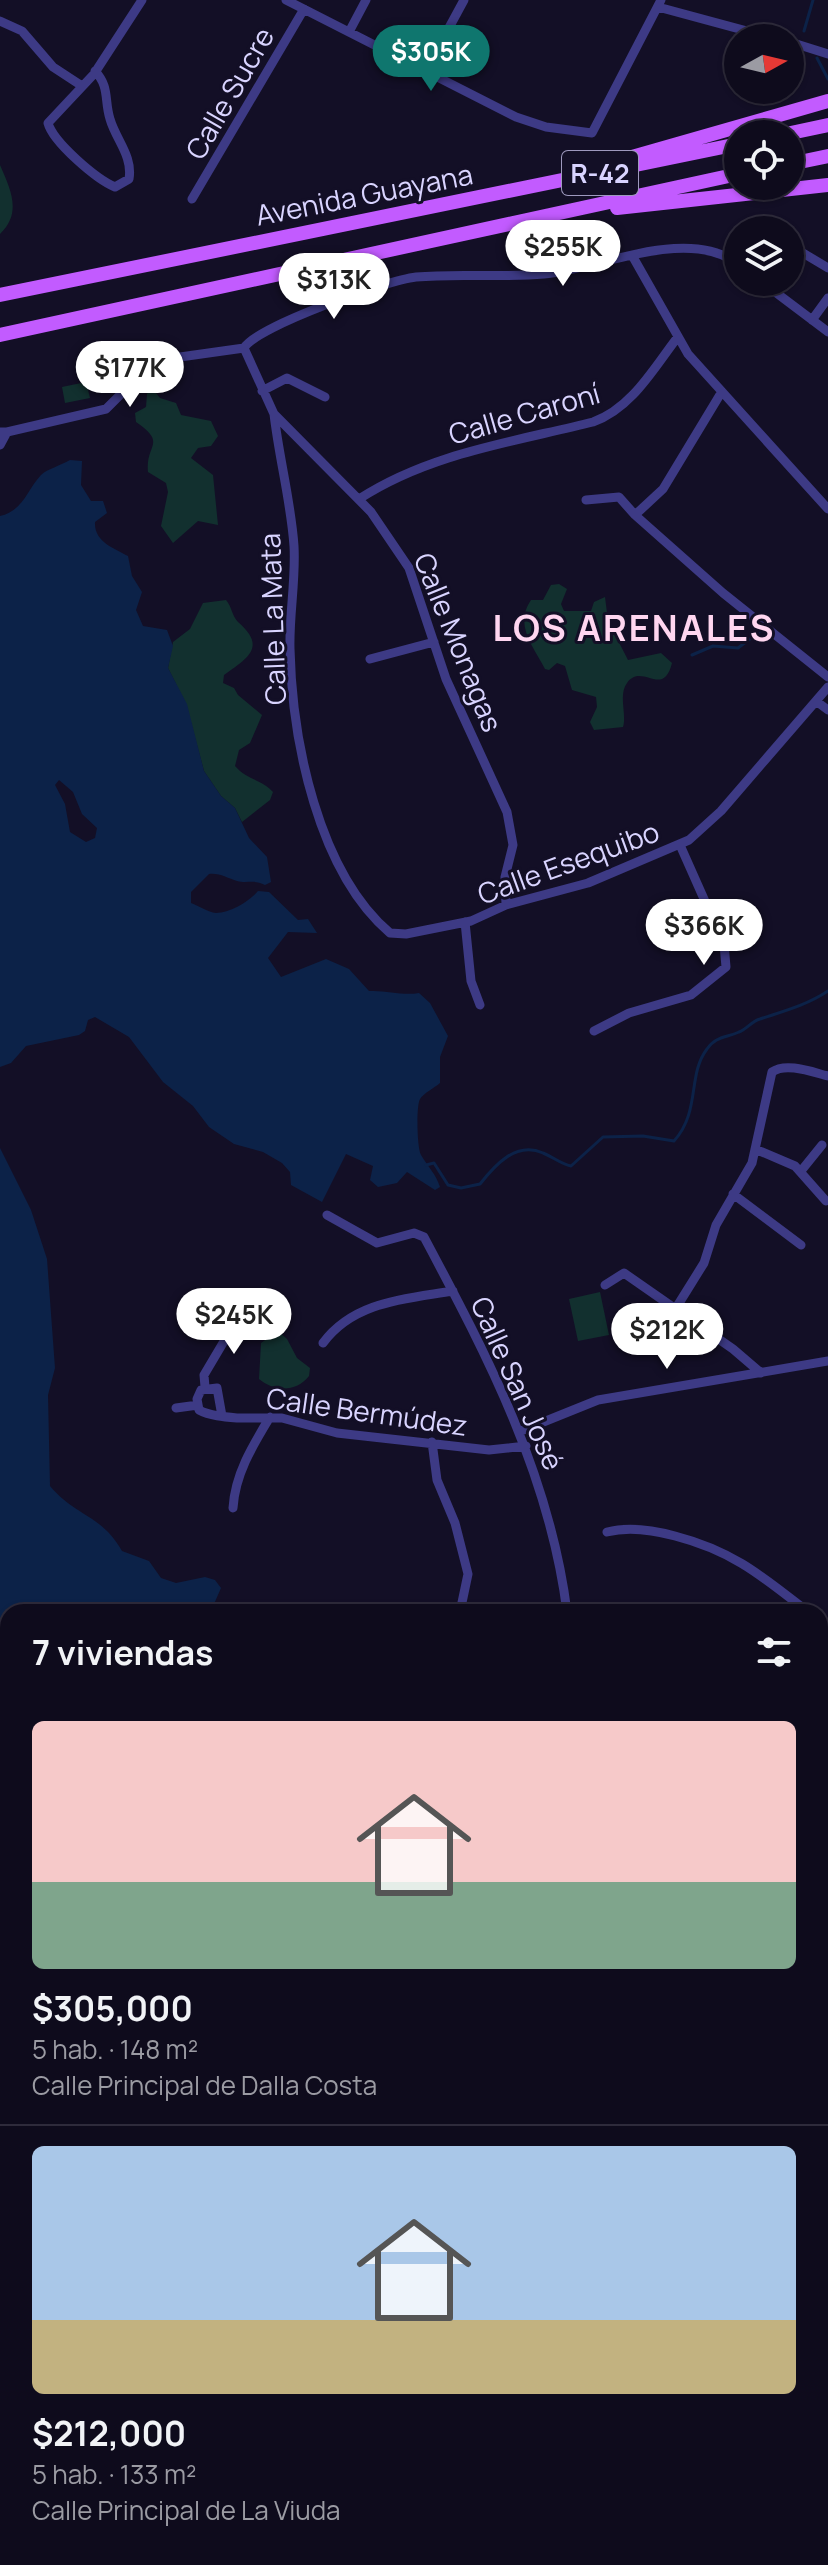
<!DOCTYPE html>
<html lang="es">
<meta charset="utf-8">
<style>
body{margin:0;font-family:Manrope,sans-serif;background:#171425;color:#f1f3f6;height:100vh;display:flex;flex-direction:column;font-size:30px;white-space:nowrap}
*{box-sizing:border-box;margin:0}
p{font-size:26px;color:#9b9ba3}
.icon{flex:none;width:44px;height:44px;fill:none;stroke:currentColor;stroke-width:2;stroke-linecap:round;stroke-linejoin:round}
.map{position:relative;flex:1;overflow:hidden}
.details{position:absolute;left:0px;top:1604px;width:828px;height:962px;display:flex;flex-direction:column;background:#0e0b1c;border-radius:24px 24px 0 0;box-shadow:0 2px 6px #0004,0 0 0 2px #2e2b3b}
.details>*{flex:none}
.needle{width:52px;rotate:82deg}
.controls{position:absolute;left:724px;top:24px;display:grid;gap:16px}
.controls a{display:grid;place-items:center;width:80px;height:80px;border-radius:50%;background:#0e0b1c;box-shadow:0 2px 6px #0004,0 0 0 2px #2e2b3b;font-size:40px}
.price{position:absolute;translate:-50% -68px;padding:0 18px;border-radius:28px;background:#fff;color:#222;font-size:26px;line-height:52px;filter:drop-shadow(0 2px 4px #0008)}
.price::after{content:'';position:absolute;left:50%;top:48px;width:24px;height:18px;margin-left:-12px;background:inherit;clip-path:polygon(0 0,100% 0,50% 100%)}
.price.active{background:#0f766e;color:#fff}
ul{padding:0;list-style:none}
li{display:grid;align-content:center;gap:16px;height:424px;padding:0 32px}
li+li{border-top:2px solid #2e2b3b}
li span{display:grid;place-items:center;height:248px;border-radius:12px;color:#555}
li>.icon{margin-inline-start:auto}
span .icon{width:144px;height:144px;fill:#fffc;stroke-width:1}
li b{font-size:34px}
h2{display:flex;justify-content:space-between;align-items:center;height:96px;padding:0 32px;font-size:34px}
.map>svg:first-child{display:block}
</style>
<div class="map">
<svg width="828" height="2565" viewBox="0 0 828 2565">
<rect width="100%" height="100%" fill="#130f26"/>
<path fill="#12302f" d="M0 165C11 190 22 213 0 234Z
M86 382 90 398 65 403 62 387Z
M152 388 160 398 176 403 181 415 211 421 218 436 211 446 198 448 191 458 213 475 218 525 198 521 173 543 161 526 168 492 166 483 148 472C145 444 168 444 136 422L135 413 146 407 147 394Z
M559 584 567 589 561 604 564 611H591L594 602 605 597 608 621 628 660 661 653 672 663C663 699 642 662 627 683 618 695 627 714 623 727L594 730 590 722 597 707 596 697 572 690 565 666 557 663 549 670 545 669C533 646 514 625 531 600H543L551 585Z
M226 600C232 607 232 616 238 622 267 647 248 658 224 675L223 683 234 688 238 695 262 715 250 743 239 750 235 766C247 780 263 780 273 792L270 800 242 822 235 808 221 796 204 771 186 704 168 668 173 642 190 629 203 603Z
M600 1292 609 1335 578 1341 569 1299Z
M278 1331 287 1339 297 1358 310 1368 309 1376C296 1393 273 1391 259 1379L261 1343Z"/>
<path fill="#0c2248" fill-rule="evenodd" d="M70 460 82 461 81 485 91 501H103L107 513 95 522C94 542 114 548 128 556L132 576 142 592 136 610 143 626 167 630 173 646 168 668 187 704 204 771 221 796 235 808 249 838 267 857 271 882 265 885C254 879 247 884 237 881 226 878 221 873 209 874L191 892V903C199 906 208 912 216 913 230 913 250 901 258 891L269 892 298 920 308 919 317 933 288 932 268 958 281 977 326 959 349 969 369 991C387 990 402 996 419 993L430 1003 448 1036 440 1057V1083C434 1088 424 1093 420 1099 416 1106 417 1148 421 1155 428 1167 436 1174 440 1187L435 1190 407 1172 397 1183 378 1187 370 1180 373 1166 346 1154 322 1202 291 1185 290 1172 282 1163 263 1152 234 1144 209 1127 193 1106 163 1082 129 1037 95 1017 88 1020 85 1031 79 1035 26 1046 11 1063 0 1067V516C23 511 27 490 41 475 47 469 62 465 70 460ZM59 780 73 792 82 814 97 828 95 838 86 842 70 832 65 804 55 785Z
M0 1148 31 1210 47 1259 55 1368 48 1395 50 1486C75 1516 102 1515 122 1551L149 1561 161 1578 176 1583 205 1577 215 1580 221 1588 214 1604 224 1612H8V2125L0 2130Z
M0 2198 8 2225V2558H104L110 2565H9L0 2555Z"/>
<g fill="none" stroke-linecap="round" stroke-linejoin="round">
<path stroke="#0c2248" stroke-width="3" d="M804 31 813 0
M817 58 828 79
M692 655 713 646 738 648 763 629
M426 1165 434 1163 448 1185 461 1188 480 1184C495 1165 516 1141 543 1153 553 1157 561 1164 571 1166L603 1137 643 1136 674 1141C701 1111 687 1075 707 1049 716 1036 726 1038 739 1032 747 1029 752 1021 760 1019 784 1011 807 1005 828 991
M820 2152 828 2171
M820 2414 828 2417"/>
<path stroke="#3d3a85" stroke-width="9" d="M286 0 516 117 546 127 592 133 661 0
M658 7 773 38
M0 21 22 31 53 67 82 86
M349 32 366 0
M790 42 828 54
M95 71C110 87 104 100 110 119 116 140 133 156 129 179L115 187C96 179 53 142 48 123L94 74 142 0
M425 72 464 0
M192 199 304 9
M798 250 828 268
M633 257 688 354 828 509
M762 282 828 332
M812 320 828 298
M244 348 274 414 371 512 409 568 446 679 507 812 513 845 505 877 506 905
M244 348C257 326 388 280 416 277 459 273 502 278 544 274 602 268 688 226 738 264
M262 391 287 378 325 397
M274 414C279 458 291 502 294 546 296 580 289 615 290 649 292 740 318 872 390 933L406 934 471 921 506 905 588 883 689 840 721 811 828 687
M0 432H7L0 445
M7 432 106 409 139 376 173 358 244 348
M359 499C430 453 513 442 593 422 631 409 654 368 677 338
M586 500 619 497 635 515 723 593 828 677
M635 515 663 489 721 393
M370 659 434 642
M816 701 828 710
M465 922 471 981 480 1005
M594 1031 629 1013 691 995 726 967 724 944 680 845
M755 1149 795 1166 826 1201
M801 1171 822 1145
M733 1194 801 1245
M327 1215 377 1243 414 1233 424 1237C488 1357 550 1476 567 1612
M605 1285 624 1273 733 1349 761 1373
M676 1308 704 1263 716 1225 752 1163 772 1072C786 1062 812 1072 828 1076
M323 1343C354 1301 406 1299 453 1291
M205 1387 204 1375 236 1321
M176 1408 198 1405
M222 1416 217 1388 201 1390 197 1399 199 1410C210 1416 225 1417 238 1418H282L337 1433 489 1450 526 1446
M521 1431 598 1400 828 1361
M432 1442 437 1480 455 1523 468 1574 460 1612
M233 1508C235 1474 253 1445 270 1417
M607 1532C630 1526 653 1530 675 1536 733 1551 762 1576 808 1612
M820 1621 828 1627
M820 1708 828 1698
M821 1974 828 1964
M820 2032 828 2023
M820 2256 828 2262
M820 2390 828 2393
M820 2506 828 2505
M461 2558 472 2565"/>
<path stroke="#c25bff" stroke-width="14" d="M786 134 828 125
M632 157 828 101
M790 164 828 156
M617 208 828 185
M0 295 738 144
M0 335 738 174"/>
</g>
<g text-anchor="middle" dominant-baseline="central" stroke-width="6" stroke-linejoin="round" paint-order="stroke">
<rect fill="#130f26" stroke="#9e99be" stroke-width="2" x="562" y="151" width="76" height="44" rx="6"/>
<g font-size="26" font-weight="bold" fill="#d9d4ff">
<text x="600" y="173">R-42</text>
</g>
<g font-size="28" fill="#d9d4ff" stroke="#130f26">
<text transform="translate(229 93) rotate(-60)">Calle Sucre</text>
<text transform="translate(364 194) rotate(-11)">Avenida Guayana</text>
<text transform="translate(524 413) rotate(-16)">Calle Caroní</text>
<text transform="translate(272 619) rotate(-92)">Calle La Mata</text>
<text transform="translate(459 642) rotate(68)">Calle Monagas</text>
<text transform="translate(568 862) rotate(-20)">Calle Esequibo</text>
<text transform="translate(518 1383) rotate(66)">Calle San José</text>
<text transform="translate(367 1411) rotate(8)">Calle Bermúdez</text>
</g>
<g font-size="36" font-weight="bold" letter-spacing="2" fill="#ffd6f0" stroke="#130f26">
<text x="634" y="627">LOS ARENALES</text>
</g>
</g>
</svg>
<div class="controls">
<a><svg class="needle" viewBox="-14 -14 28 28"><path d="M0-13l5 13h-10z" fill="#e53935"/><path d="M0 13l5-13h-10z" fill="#9b9ba3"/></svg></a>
<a><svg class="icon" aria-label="locate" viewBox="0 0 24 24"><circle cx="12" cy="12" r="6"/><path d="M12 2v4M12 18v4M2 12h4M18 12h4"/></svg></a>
<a><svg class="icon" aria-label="layers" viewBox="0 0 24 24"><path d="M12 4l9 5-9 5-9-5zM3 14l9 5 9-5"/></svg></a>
</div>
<b class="price active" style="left:431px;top:93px">$305K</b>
<b class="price" style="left:563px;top:288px">$255K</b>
<b class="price" style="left:334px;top:321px">$313K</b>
<b class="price" style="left:130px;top:409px">$177K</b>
<b class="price" style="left:704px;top:967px">$366K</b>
<b class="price" style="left:234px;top:1356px">$245K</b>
<b class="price" style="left:667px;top:1371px">$212K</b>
<section class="details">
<h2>7 viviendas<svg class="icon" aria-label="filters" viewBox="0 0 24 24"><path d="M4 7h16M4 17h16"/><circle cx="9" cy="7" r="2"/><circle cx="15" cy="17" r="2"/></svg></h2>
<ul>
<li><span style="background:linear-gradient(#f6c9c9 65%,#7fa58c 0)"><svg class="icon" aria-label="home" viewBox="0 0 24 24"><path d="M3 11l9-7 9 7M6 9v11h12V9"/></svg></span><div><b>$305,000</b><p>5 hab. · 148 m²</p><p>Calle Principal de Dalla Costa</p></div></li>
<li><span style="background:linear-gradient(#a9c7e8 70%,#c2b280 0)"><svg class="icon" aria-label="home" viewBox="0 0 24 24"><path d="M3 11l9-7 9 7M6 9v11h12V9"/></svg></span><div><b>$212,000</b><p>5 hab. · 133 m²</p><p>Calle Principal de La Viuda</p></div></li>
</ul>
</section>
</div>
